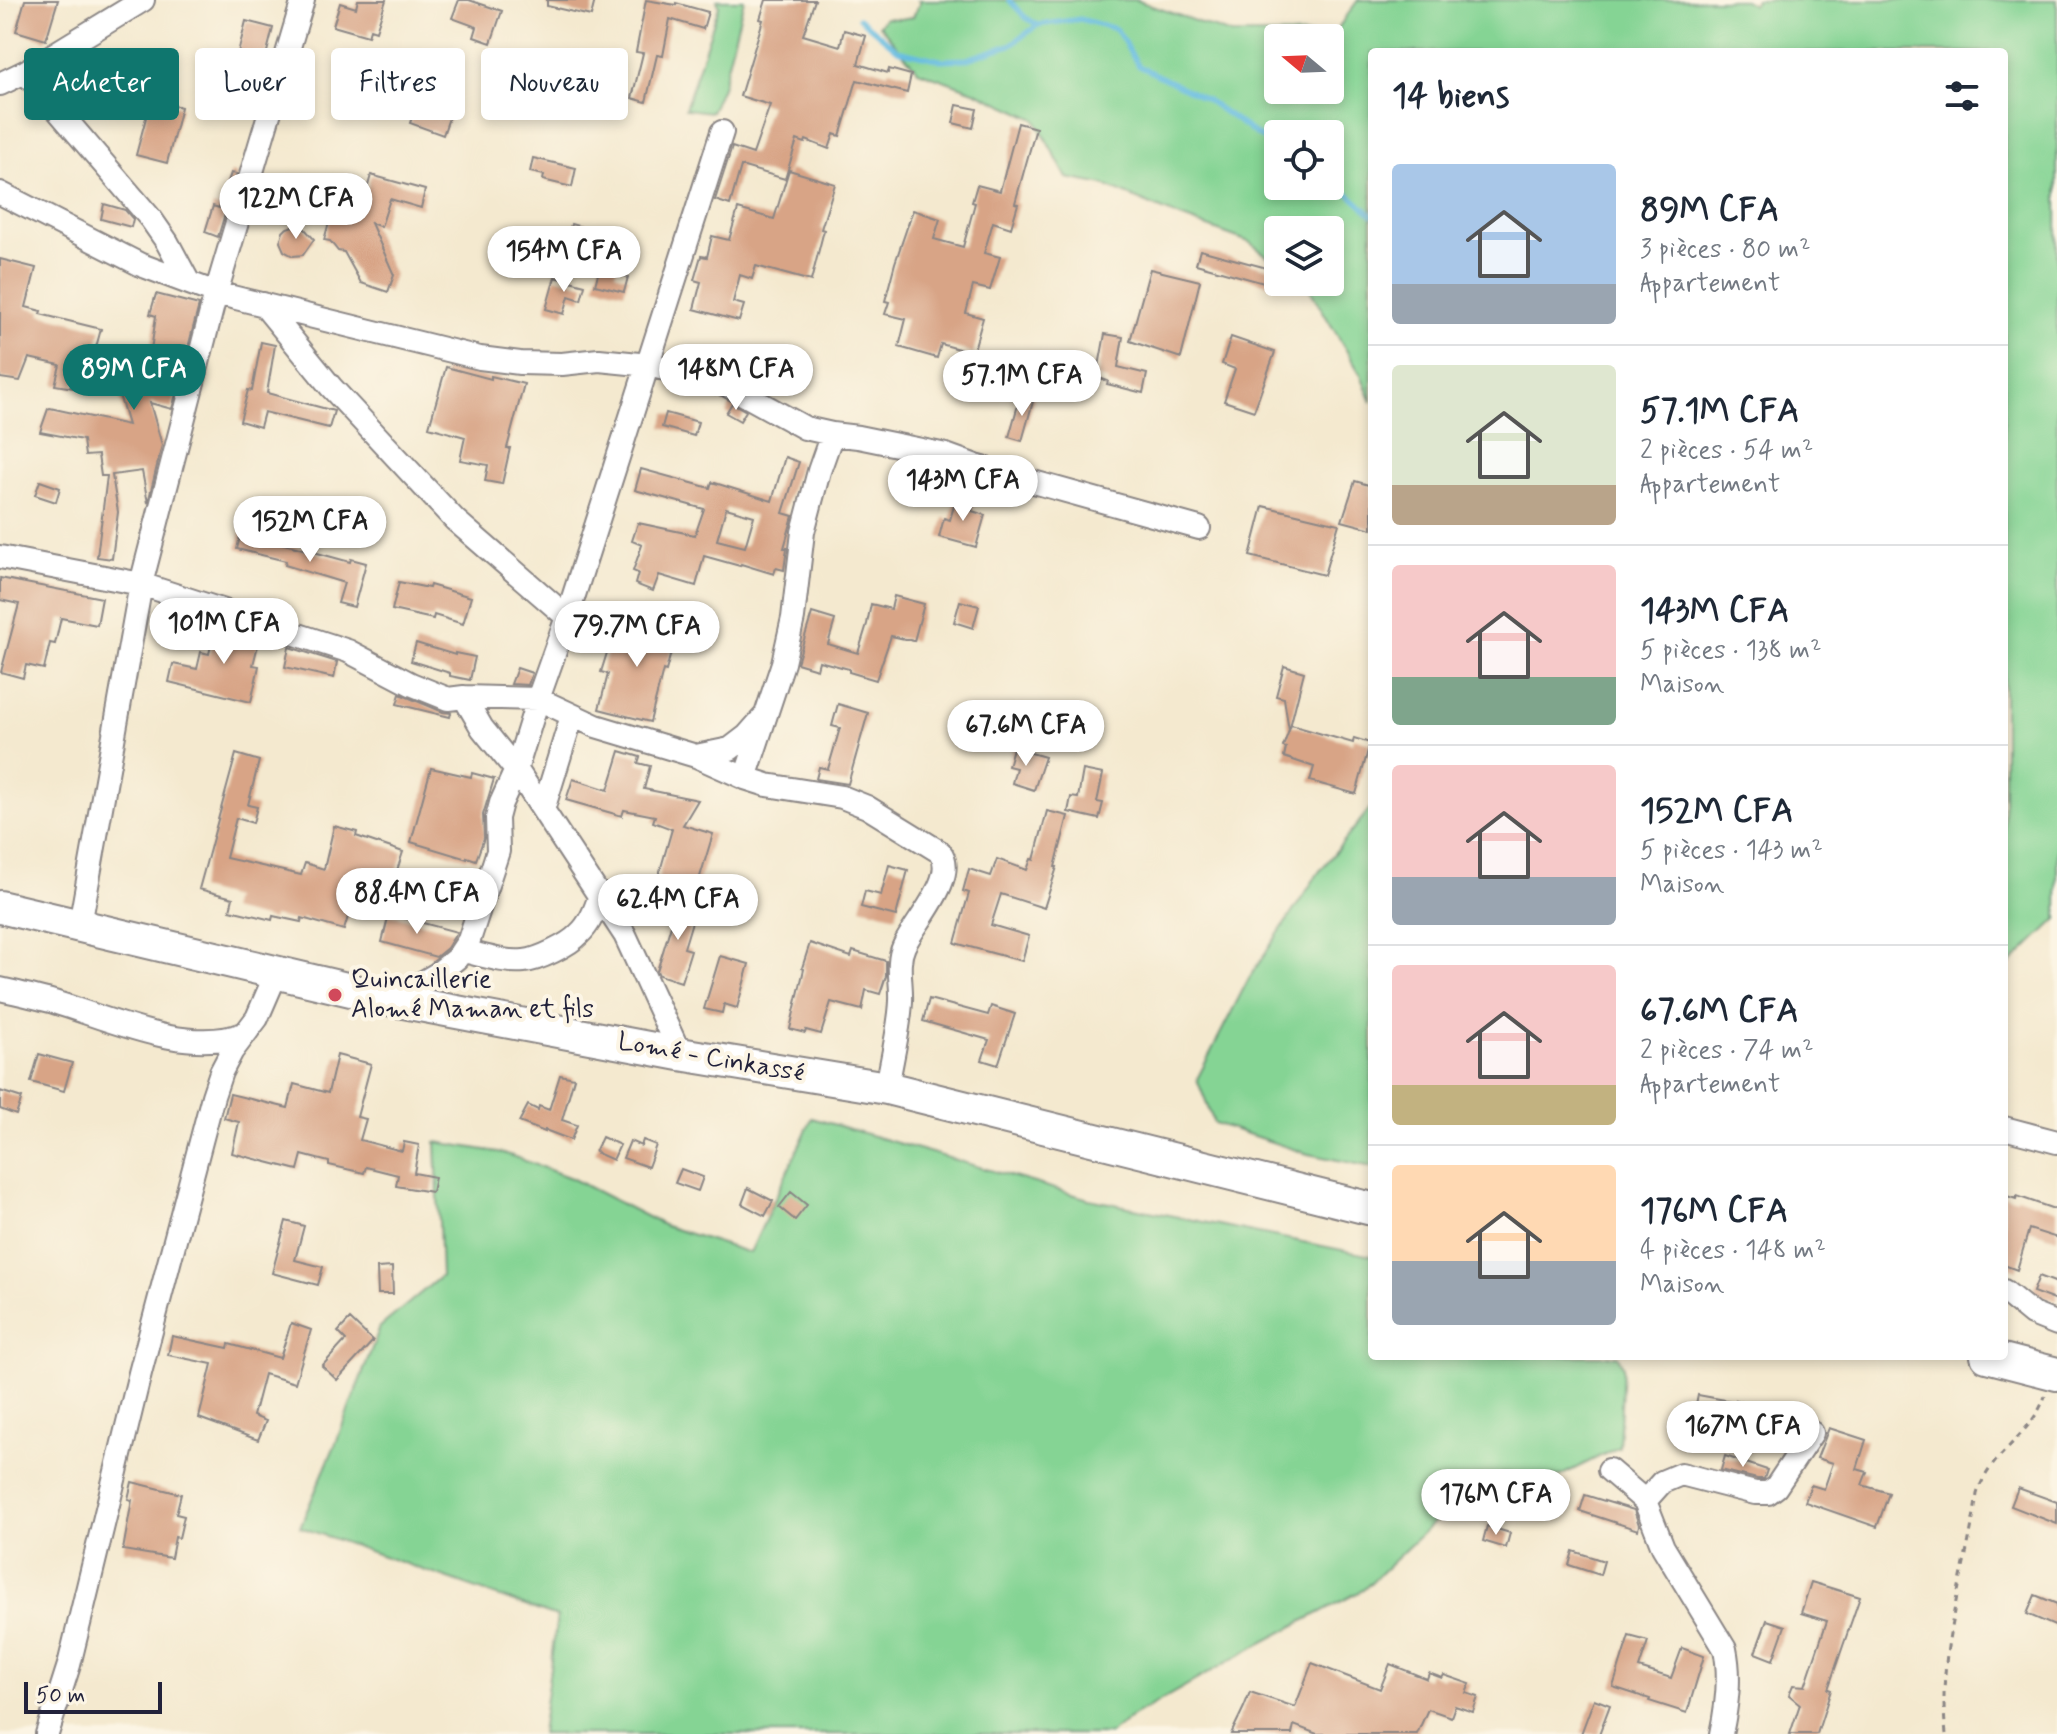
<!DOCTYPE html>
<html lang="fr">
<meta charset="utf-8">
<style>
body{margin:0;font-family:Mynerve,sans-serif;background:#f6f6f7;color:#1f2937;height:100vh;display:flex;flex-direction:column;font-size:30px;white-space:nowrap}
*{box-sizing:border-box;margin:0}
p{font-size:26px;color:#747a83}
.icon{flex:none;width:44px;height:44px;fill:none;stroke:currentColor;stroke-width:2;stroke-linecap:round;stroke-linejoin:round}
.map{position:relative;flex:1;overflow:hidden}
.details{position:absolute;left:1368px;top:48px;width:640px;height:1312px;display:flex;flex-direction:column;background:#fff;border-radius:8px;box-shadow:0 4px 12px #0003}
.details>*{flex:none}
.guide{position:absolute;left:24px;top:48px;width:760px;height:72px;display:flex;gap:16px}
.needle{width:52px;rotate:289deg}
.buttons{position:absolute;left:1264px;top:24px;display:grid;gap:16px}
.buttons a{display:grid;place-items:center;width:80px;height:80px;border-radius:8px;background:#fff;box-shadow:0 4px 12px #0003;font-size:40px}
.scale{position:absolute;left:24px;bottom:20px;width:138px;box-sizing:border-box;padding-left:8px;border:4px solid #22223b;border-top:0;font-size:22px;line-height:28px;white-space:nowrap;color:#22223b;-webkit-text-stroke:6px #fcf5e5;paint-order:stroke}
.price{position:absolute;translate:-50% -68px;padding:0 18px;border-radius:28px;background:#fff;color:#222;font-size:26px;line-height:52px;filter:drop-shadow(0 2px 4px #0008)}
.price::after{content:'';position:absolute;left:50%;top:48px;width:24px;height:18px;margin-left:-12px;background:inherit;clip-path:polygon(0 0,100% 0,50% 100%)}
.price.on{background:#0f766e;color:#fff}
ul{padding:0;list-style:none}
li{display:flex;align-items:center;gap:24px;height:200px;padding:0 24px}
li+li{border-top:2px solid #e0e1e3}
li span{display:grid;place-items:center;flex:none;width:224px;height:160px;border-radius:8px;color:#555}
li>.icon{margin-inline-start:auto}
span .icon{width:96px;height:96px;fill:#fffc;stroke-width:1}
li b{font-size:34px}
h2{display:flex;justify-content:space-between;align-items:center;height:96px;padding:0 24px;font-size:34px}
.tag{padding:0 28px;border-radius:8px;background:#fff;box-shadow:0 4px 12px #0003;font-size:28px;line-height:72px}
.tag.on{background:#0f766e;color:#fff}
.map>svg:first-child{display:block}
</style>
<div class="map">
<svg width="2057" height="1734" viewBox="0 0 2057 1734">
<rect width="100%" height="100%" fill="#fcf5e5"/>
<filter id="ink" filterUnits="userSpaceOnUse"><feTurbulence type="fractalNoise" baseFrequency=".0125" numOctaves="2"/><feDisplacementMap in="SourceGraphic" scale="16" xChannelSelector="R" yChannelSelector="G"/><feConvolveMatrix kernelMatrix="1 2 1 2 8 2 1 2 1" color-interpolation-filters="sRGB"/></filter>
<filter id="wash" filterUnits="userSpaceOnUse"><feTurbulence type="fractalNoise" baseFrequency=".006" numOctaves="4" result="noise"/><feDisplacementMap in="SourceGraphic" scale="32" xChannelSelector="R" yChannelSelector="G"/><feGaussianBlur stdDeviation="1.8" result="paint"/><feColorMatrix in="noise" values="0 0 0 0 0 0 0 0 0 0 0 0 0 0 0 0 0 1.4 0 .05"/><feComposite in="paint" operator="in"/></filter>
<g filter="url(#wash)">
<rect width="100%" height="100%" fill="#f4e9cf"/>
<path fill="#85d494" stroke="#547b68" stroke-width="2" fill-rule="evenodd" d="M717 0H744L722 87 711 112 685 109 719 6Z
M918 0H1136L1231 34 1333 35 1358 0H1744L1753 5 1756 0H2057V919L2004 970V52H1372V402L1361 375 1309 288 1302 282H1330V230H1278V264L1249 242 1180 217 1104 185 1067 178 1035 119 974 91 918 71 879 25 885 18 900 19 913 17 920 2ZM1330 38V90H1278V38ZM1330 134V186H1278V134Z
M1372 806V1167L1308 1154 1214 1123 1197 1079 1249 978 1319 872Z
M812 1118 1089 1199 1372 1256V1356H1618L1623 1366 1619 1447 1558 1477 1505 1473 1454 1503 1363 1590 1256 1646 1133 1716 1109 1734H541L557 1617 300 1527 336 1443 380 1327 441 1276 436 1142 504 1153 571 1178 665 1226 750 1253Z"/>
<g fill="none" stroke-linecap="round" stroke-linejoin="round">
<path stroke="#64bce1" stroke-width="5" d="M1009 0 1025 17 1038 25 1080 19 1116 29 1139 66 1204 98 1260 137 1278 145
M859 18 898 50 940 60 967 59 1010 45 1038 25
M1330 177 1372 215"/>
</g>
<g id="blocks">
<path fill="#d8a486" fill-rule="evenodd" d="M25 0H58L46 40 16 31Z
M358 0H386L376 31 370 29 368 36 333 26 340 3 356 8Z
M459 0H469L502 11 491 43 474 37 477 27 452 18Z
M547 0H595L591 16 547 6Z
M646 0 676 5V3L708 12 703 29 670 19 663 56 657 55 646 102 632 98 643 53 636 52Z
M766 0H815L803 35 840 46 844 30 866 36 858 64 888 73 889 69 911 75 907 93 857 80 840 136 834 134 829 149 806 140 805 143 797 140 785 179 741 166 730 205 715 200 732 147 753 154 770 105 740 96 763 20 760 19Z
M246 21 273 28 258 88 231 81Z
M377 64 411 75 412 71 450 83 442 108 451 112 443 135 410 123 418 100 371 84Z
M151 99 181 107 167 163 136 155Z
M957 105 977 109 973 128 953 123Z
M1018 123 1036 128 1015 203 1018 204 1011 228 993 222 984 253 1000 257 990 290 973 286 966 313 983 318 973 353 941 344 937 358 899 347 906 319 885 314 889 302 885 301 895 263 913 210 940 219 934 239 963 247 975 203 972 202 977 185 1000 191Z
M533 158 576 168 572 187 543 180 544 175 530 172Z
M789 170 835 184 821 229 824 230 811 281 756 266 752 279 740 275 733 302 744 305 739 321 694 309 701 282 694 280 701 256 707 257 712 236 729 240 738 209 774 219Z
M231 173 237 174 218 237 205 232 213 206 219 208Z
M371 175 425 190 421 208 390 199 381 227 371 223 394 275 388 292 361 283 344 252 338 251 330 241 324 240 333 209 328 208 335 184 366 193Z
M104 204 125 210 133 219 131 227 101 219Z
M571 224 606 234 601 249 567 239Z
M296 225 305 229 314 239 303 255 293 256 284 251 280 242 283 232 287 228Z
M1200 250 1278 271V287L1196 264Z
M604 252 620 257 615 273 628 277 624 292 595 285Z
M0 259 36 268 26 307 41 311 40 314 101 329 95 351 83 348 74 388 55 385 60 365 29 358 20 381 0 378Z
M1150 269 1200 281 1181 358 1130 341Z
M555 277 585 285 581 300 569 296 564 314 546 309Z
M156 294 199 305 172 409 150 403 162 445 148 503 142 471 112 475 118 512 112 559 97 557 107 476H101L98 455 85 456 83 440 40 432 48 409 50 408 128 425 115 381 148 371 156 316 150 314Z
M1105 334 1123 337 1118 367 1147 374 1143 393 1107 384 1108 381 1097 377Z
M1231 337 1275 352 1254 411 1224 401 1235 369 1222 364Z
M261 342 275 345 267 393 334 411 329 428 264 412 260 427 240 421 248 390 252 391Z
M446 367 491 379V376L524 384 507 448H510L502 484 485 481 488 465 460 460 465 437 429 427Z
M1021 394 1034 398 1022 441 1009 437Z
M732 403 746 411 740 421 726 413Z
M666 413 698 422 694 436 662 427Z
M785 457 799 462 783 513 793 516 784 548H787L784 570 776 568 774 574 741 564 740 566 704 556 696 586 659 575 653 591 635 584 638 573 633 571 642 545 632 541 638 523 695 535 704 509 635 490 641 469 710 488 712 482 772 501ZM726 508 754 516 745 547 717 540Z
M40 481 60 488 56 502 35 495Z
M1355 481 1372 486V529L1342 521Z
M957 495 975 501 972 511 985 515 976 547 939 537 944 518 950 520Z
M1263 506 1339 524 1324 575 1250 556Z
M241 532 350 562 351 559 366 563 354 607 338 603 344 583 285 565 286 561 237 549Z
M0 578 102 598 97 625 61 618 55 644 50 643 44 669 26 665 23 678 1 672 19 604 0 600Z
M399 582 429 588 430 585 471 597 463 624 434 615 433 619 392 610Z
M894 596 924 604 914 641 891 636 876 680 849 672V669L819 661 817 669 797 663 812 613 835 620 828 644 858 653 867 624 871 604 891 609Z
M960 601 979 606 973 628 954 622Z
M655 613 669 626 680 619 666 671 663 670 650 722 599 709 608 674 601 672 616 624 650 636Z
M216 624 260 637 253 665 259 666 251 702 169 682 173 664 197 669 201 652 209 654Z
M416 643 455 655V653L475 657 470 680 450 676V673L411 661Z
M289 647 337 662 334 678 285 667Z
M1284 666 1304 672 1289 731 1284 698 1276 696Z
M517 668 532 673 528 685 511 684Z
M400 694 443 712 451 713 450 717 397 704Z
M838 704 868 713 848 784 816 779 819 767 828 769 840 728 832 726Z
M1291 725 1353 743 1354 738 1370 743 1356 794 1310 781 1314 767 1284 757 1286 748 1283 747Z
M1013 748 1045 757 1034 790 1012 783 1016 768 1008 766Z
M620 751 640 757 638 763 650 766 644 789 698 800 683 825 713 834 696 890 658 878 672 829 653 822 655 816 624 810 622 816 566 800 573 779 608 790Z
M236 754 259 761 248 805 257 807 253 823 236 818 226 858 301 875 305 863 324 869 334 826 357 832 356 836 403 852 387 901 356 890 344 930 302 918 301 922 273 916 272 920 230 910 233 898 199 889Z
M431 768 471 777 472 773 494 779 483 815 484 838 476 860 467 857V859L411 842Z
M1083 770 1103 774 1097 802 1103 803 1099 819 1068 812 1071 797 1078 798Z
M1047 811 1068 816 1055 867H1057L1044 908 1001 894 991 925 1029 936 1022 961 955 943 969 893 963 891 969 869 991 876 997 859 1027 870 1031 859 1034 860Z
M889 865 908 870 896 916 861 907 865 891 881 895Z
M680 896 698 902 684 948 691 950 681 982 659 975 657 971Z
M389 914 457 932 447 948 436 957 382 942Z
M810 943 851 957 853 951 886 961V976L880 994 866 990 862 1010 831 1002 821 1034 806 1030 805 1033 790 1029 804 969 802 968Z
M720 956 749 964 737 1008 724 1004 722 1013 704 1009Z
M929 999 988 1015 991 1006 1015 1014 998 1065 982 1060 989 1040 923 1021Z
M39 1054 72 1063 64 1091 31 1082Z
M337 1055 371 1064 357 1117 366 1119 360 1140 402 1151 404 1142 419 1145 414 1173 435 1177 432 1192 396 1186 398 1175 366 1167 364 1173 329 1165V1162L302 1155 298 1170 232 1153 239 1122 224 1118 230 1094 288 1108 294 1084 328 1093Z
M560 1075 574 1078 562 1120 577 1125 571 1140 545 1130V1132L519 1122 528 1105 538 1110 539 1106 549 1110Z
M0 1091 22 1098 16 1115 0 1109Z
M602 1137 620 1145 613 1160 595 1152Z
M643 1140 656 1145 648 1167 623 1158 630 1141 641 1146Z
M681 1169 703 1177 698 1191 675 1183Z
M748 1188 773 1201 765 1216 742 1204Z
M791 1192 807 1205 795 1220 779 1207Z
M2004 1195 2016 1199 2017 1196 2057 1210V1238L2029 1229 2017 1270 2004 1265Z
M286 1221 304 1226 295 1260 323 1267 318 1285 272 1273Z
M392 1267 393 1294H378L377 1268Z
M2039 1276 2057 1283V1301L2033 1292Z
M350 1319 373 1341 337 1380 322 1366 346 1340 338 1332Z
M291 1323 311 1330 295 1383 264 1374 253 1416 266 1421 258 1440 199 1418 212 1364 168 1355 172 1336 228 1348 229 1344 280 1358Z
M1698 1395 1736 1402V1400L1787 1417 1779 1442 1694 1416Z
M1829 1428 1866 1440 1857 1469 1867 1472 1862 1485 1889 1493 1877 1527 1805 1502 1811 1485 1824 1489 1833 1463 1817 1458Z
M1725 1456 1767 1470 1764 1479H1757L1721 1470Z
M132 1482 181 1494 176 1514 184 1516 179 1538 175 1537 171 1558 123 1550 132 1500 128 1499Z
M2018 1488 2057 1502V1524L2011 1506Z
M1585 1495 1634 1510 1639 1525 1638 1530 1580 1511Z
M1487 1526 1510 1533 1506 1548 1483 1541Z
M1573 1551 1604 1561 1600 1575 1569 1565Z
M1811 1582 1860 1597 1828 1689 1831 1690 1817 1734H1790L1800 1704 1789 1695 1793 1685 1805 1686 1827 1621 1801 1613Z
M2035 1595 2057 1604V1627L2027 1614Z
M1767 1620 1785 1626 1773 1660 1755 1653Z
M1629 1636 1648 1641 1639 1668 1671 1678 1682 1648 1704 1656 1687 1713 1649 1701 1650 1699 1613 1687Z
M1312 1663 1380 1689 1390 1664 1427 1679 1429 1673 1442 1678 1444 1675 1470 1684 1466 1693 1478 1697 1473 1712 1455 1706 1451 1717 1428 1709 1417 1734H1317L1294 1725 1292 1734H1231L1244 1707 1250 1692 1295 1707Z
M1594 1699 1610 1705 1599 1734H1581Z"/>
</g>
</g>
<g filter="url(#ink)">
<use href="#blocks" fill-opacity="0" stroke="#8b8685" stroke-width="2"/>
<g fill="none" stroke-linecap="round" stroke-linejoin="round">
<defs>
<path id="minor" d="M25 72 151 219 167 242 189 283
M0 84 25 72 143 0
M0 193 141 265 189 283 216 293 480 358 520 363 562 364 599 360 649 365 727 385 805 428 832 434 858 437 946 455 976 466 1199 528
M263 304 331 387 455 520 567 617
M0 557 141 584 348 651 411 684 448 699 464 697 482 728 520 775 625 935 680 1054
M464 697 538 699 596 726 696 756 745 778 767 785 842 797 867 807 940 852C959 876 915 922 904 946 896 963 902 983 901 1001 900 1027 891 1062 887 1088
M696 756 730 749 747 736 762 719
M745 778 783 663 793 618 803 532 819 471 832 434
M543 810 572 716
M80 925 141 584 216 293 303 0
M463 951C482 955 504 963 524 961 538 960 569 945 579 934 590 924 595 910 600 896
M0 989C18 993 36 997 54 1002 110 1019 188 1056 246 1033
M393 1000 437 974 457 958 469 940 498 851 497 818 501 803 516 770 538 699 567 617 722 132
M2004 1128 2057 1142
M2004 1291 2032 1314 2057 1324
M1609 1470 1645 1501 1663 1547 1725 1649C1731 1677 1727 1706 1721 1734
M1645 1501 1662 1482 1681 1474 1755 1493H1768L1776 1487 1812 1433
M47 1734 69 1665 140 1373 213 1096 221 1072 232 1051 257 1018 276 974"/>
<path id="highway" d="M0 907 393 1000 680 1054 887 1088 1372 1209
M1987 1356 2057 1374"/>
</defs>
<use href="#minor" stroke="#8b8685" stroke-width="26"/>
<use href="#highway" stroke="#8b8685" stroke-width="36"/>
<path stroke="#8b8685" stroke-width="3" stroke-dasharray="6 6" stroke-linecap="butt" d="M1946 1734C1936 1652 1966 1574 1977 1494 1990 1453 2032 1435 2045 1396"/>
<use href="#minor" stroke="#fff" stroke-width="22"/>
<use href="#highway" stroke="#fff" stroke-width="32"/>
</g>
</g>
<circle fill="#d1495b" stroke="#fcf5e5" stroke-width="3" cx="335" cy="995" r="8"/>
<g text-anchor="middle" dominant-baseline="central" stroke-width="8" stroke-linejoin="round" paint-order="stroke">
<g font-size="26" fill="#22223b" stroke="#fcf5e5" text-anchor="start">
<text x="351" y="980">Quincaillerie<tspan x="351" dy="30">Alomé Maman et fils</tspan></text>
</g>
<g font-size="26" fill="#22223b" stroke="#fcf5e5">
<text transform="translate(711 1058) rotate(10)">Lomé - Cinkassé</text>
</g>
</g>
</svg>
<div class="buttons">
<a><svg class="needle" viewBox="-14 -14 28 28"><path d="M0-13l5 13h-10z" fill="#e53935"/><path d="M0 13l5-13h-10z" fill="#747a83"/></svg></a>
<a><svg class="icon" aria-label="locate" viewBox="0 0 24 24"><circle cx="12" cy="12" r="6"/><path d="M12 2v4M12 18v4M2 12h4M18 12h4"/></svg></a>
<a><svg class="icon" aria-label="layers" viewBox="0 0 24 24"><path d="M12 4l9 5-9 5-9-5zM3 14l9 5 9-5"/></svg></a>
</div>
<div class="scale">50 m</div>
<b class="price" style="left:296px;top:241px">122M CFA</b>
<b class="price" style="left:564px;top:294px">154M CFA</b>
<b class="price on" style="left:134px;top:412px">89M CFA</b>
<b class="price" style="left:736px;top:412px">148M CFA</b>
<b class="price" style="left:1022px;top:418px">57.1M CFA</b>
<b class="price" style="left:963px;top:523px">143M CFA</b>
<b class="price" style="left:310px;top:564px">152M CFA</b>
<b class="price" style="left:224px;top:666px">101M CFA</b>
<b class="price" style="left:637px;top:669px">79.7M CFA</b>
<b class="price" style="left:1026px;top:768px">67.6M CFA</b>
<b class="price" style="left:417px;top:936px">88.4M CFA</b>
<b class="price" style="left:678px;top:942px">62.4M CFA</b>
<b class="price" style="left:1743px;top:1469px">167M CFA</b>
<b class="price" style="left:1496px;top:1537px">176M CFA</b>
<div class="guide">
<a class="tag on">Acheter</a>
<a class="tag">Louer</a>
<a class="tag">Filtres</a>
<a class="tag">Nouveau</a>
</div>
<section class="details">
<h2>14 biens<svg class="icon" aria-label="filters" viewBox="0 0 24 24"><path d="M4 7h16M4 17h16"/><circle cx="9" cy="7" r="2"/><circle cx="15" cy="17" r="2"/></svg></h2>
<ul>
<li><span style="background:linear-gradient(#a9c7e8 75%,#9aa5b1 0)"><svg class="icon" aria-label="home" viewBox="0 0 24 24"><path d="M3 11l9-7 9 7M6 9v11h12V9"/></svg></span><div><b>89M CFA</b><p>3 pièces · 80 m²</p><p>Appartement</p></div></li>
<li><span style="background:linear-gradient(#dfe7d0 75%,#b9a48a 0)"><svg class="icon" aria-label="home" viewBox="0 0 24 24"><path d="M3 11l9-7 9 7M6 9v11h12V9"/></svg></span><div><b>57.1M CFA</b><p>2 pièces · 54 m²</p><p>Appartement</p></div></li>
<li><span style="background:linear-gradient(#f6c9c9 70%,#7fa58c 0)"><svg class="icon" aria-label="home" viewBox="0 0 24 24"><path d="M3 11l9-7 9 7M6 9v11h12V9"/></svg></span><div><b>143M CFA</b><p>5 pièces · 138 m²</p><p>Maison</p></div></li>
<li><span style="background:linear-gradient(#f6c9c9 70%,#9aa5b1 0)"><svg class="icon" aria-label="home" viewBox="0 0 24 24"><path d="M3 11l9-7 9 7M6 9v11h12V9"/></svg></span><div><b>152M CFA</b><p>5 pièces · 143 m²</p><p>Maison</p></div></li>
<li><span style="background:linear-gradient(#f6c9c9 75%,#c2b280 0)"><svg class="icon" aria-label="home" viewBox="0 0 24 24"><path d="M3 11l9-7 9 7M6 9v11h12V9"/></svg></span><div><b>67.6M CFA</b><p>2 pièces · 74 m²</p><p>Appartement</p></div></li>
<li><span style="background:linear-gradient(#ffd9b3 60%,#9aa5b1 0)"><svg class="icon" aria-label="home" viewBox="0 0 24 24"><path d="M3 11l9-7 9 7M6 9v11h12V9"/></svg></span><div><b>176M CFA</b><p>4 pièces · 148 m²</p><p>Maison</p></div></li>
</ul>
</section>
</div>
